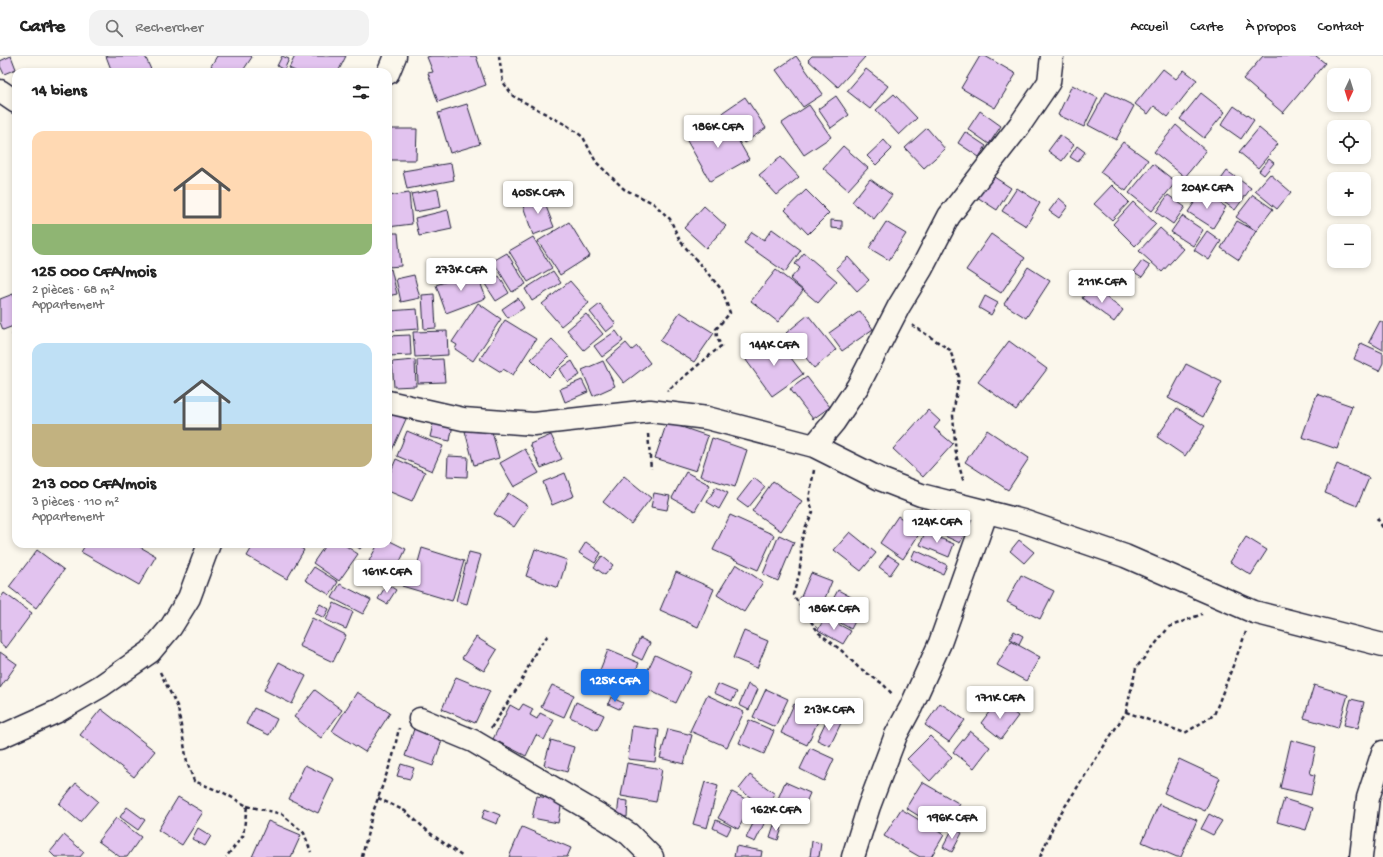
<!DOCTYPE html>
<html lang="fr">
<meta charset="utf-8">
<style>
body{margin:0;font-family:"Gochi Hand",sans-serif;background:#f2f2f2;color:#222;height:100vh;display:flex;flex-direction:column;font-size:15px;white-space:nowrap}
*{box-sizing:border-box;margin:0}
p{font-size:13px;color:#767676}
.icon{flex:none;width:22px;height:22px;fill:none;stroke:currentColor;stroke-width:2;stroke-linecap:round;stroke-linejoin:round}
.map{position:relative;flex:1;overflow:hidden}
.side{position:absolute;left:12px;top:12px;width:380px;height:480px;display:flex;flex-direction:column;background:#fff;border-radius:12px;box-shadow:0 2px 6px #0003}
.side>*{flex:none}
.needle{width:26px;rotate:184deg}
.tools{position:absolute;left:1327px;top:12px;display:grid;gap:8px}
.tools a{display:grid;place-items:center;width:44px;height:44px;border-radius:8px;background:#fff;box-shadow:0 2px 6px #0003;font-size:20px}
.price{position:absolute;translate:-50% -34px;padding:0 9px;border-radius:4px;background:#fff;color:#222;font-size:13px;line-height:26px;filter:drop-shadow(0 1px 2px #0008)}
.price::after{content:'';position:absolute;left:50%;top:24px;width:12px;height:9px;margin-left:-6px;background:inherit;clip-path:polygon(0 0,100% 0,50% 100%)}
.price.selected{background:#1a73e8;color:#fff}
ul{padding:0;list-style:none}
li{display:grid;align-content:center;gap:8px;height:212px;padding:0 20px}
li span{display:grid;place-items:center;height:124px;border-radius:12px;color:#555}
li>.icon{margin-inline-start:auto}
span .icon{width:72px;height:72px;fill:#fffc;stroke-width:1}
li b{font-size:17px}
h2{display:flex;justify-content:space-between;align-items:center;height:48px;padding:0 20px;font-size:17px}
header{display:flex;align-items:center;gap:24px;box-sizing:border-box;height:56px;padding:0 20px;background:#fff;border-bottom:1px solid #e0e0e0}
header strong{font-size:19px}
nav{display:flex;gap:22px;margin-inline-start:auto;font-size:14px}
.search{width:280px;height:36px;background:#f2f2f2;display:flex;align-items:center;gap:10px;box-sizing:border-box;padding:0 14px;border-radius:12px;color:#767676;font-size:15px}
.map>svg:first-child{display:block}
</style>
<header>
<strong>Carte</strong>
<div class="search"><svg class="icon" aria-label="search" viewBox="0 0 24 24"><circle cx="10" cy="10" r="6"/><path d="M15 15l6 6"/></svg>Rechercher</div>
<nav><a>Accueil</a><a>Carte</a><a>À propos</a><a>Contact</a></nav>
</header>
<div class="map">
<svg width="1383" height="801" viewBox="0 0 1383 801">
<rect width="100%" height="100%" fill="#fbf7ec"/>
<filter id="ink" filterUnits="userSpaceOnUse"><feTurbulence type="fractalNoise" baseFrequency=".025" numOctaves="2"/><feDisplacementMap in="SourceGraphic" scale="8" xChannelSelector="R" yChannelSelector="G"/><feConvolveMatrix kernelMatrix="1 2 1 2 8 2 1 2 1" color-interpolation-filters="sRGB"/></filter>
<g filter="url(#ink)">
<path fill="#e2c3ef" stroke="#22223b" d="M11 0 16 13 4 18 0 10V5Z
M106 0H145L152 16H112Z
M217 0H251L252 1 242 16H221L211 10Z
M282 0 289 3 284 14 277 10Z
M295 0H346L338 16H297L289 12Z
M431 0H476L486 29 438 46 428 17 433 16 427 1Z
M796 0 823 38 803 51 776 14Z
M812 0H864L865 1 838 31 808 4Z
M980 0H985L1016 18 995 52 961 32Z
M1263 0H1316L1325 7 1283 57 1243 23Z
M866 13 888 30 870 53 847 35Z
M1163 13 1176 23 1184 14 1197 24 1168 61 1154 50 1148 58 1135 48Z
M1072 29 1098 42 1084 71 1058 59Z
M1106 36 1134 50 1116 84 1088 69Z
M1201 37 1225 56 1204 82 1180 63Z
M894 38 917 62 899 79 876 54Z
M836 40 849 59 831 72 818 53Z
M745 41 766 72 744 87 723 56Z
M467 48 480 88 450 97 438 57Z
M809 49 831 81 804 99 782 67Z
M1234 50 1254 64 1241 83 1221 69Z
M980 55 1001 70 989 88 968 73Z
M725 61 749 103 710 125 686 83Z
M1176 69 1206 95 1185 121 1154 96Z
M927 72 945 93 924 112 905 92Z
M1259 72 1278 88 1258 112 1239 96Z
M388 73H417L416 104H388Z
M965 76 986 90 979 101 958 87Z
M1060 79 1074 89 1062 105 1048 95Z
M884 84 892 93 876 109 867 100Z
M1123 86 1148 104 1126 135 1100 116Z
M843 90 868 112 848 134 823 112Z
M1077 90 1085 96 1078 106 1070 101Z
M781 101 799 121 777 139 759 119Z
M1269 103 1274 107 1264 119 1259 115Z
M451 107 454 124 407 133 403 115Z
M1153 108 1176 126 1152 155 1129 137Z
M1227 115 1251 132 1235 154 1211 137Z
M1270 118 1291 136 1277 153 1255 135Z
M991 119 1011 132 997 154 977 141Z
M870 123 892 139 874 163 852 146Z
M1112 129 1129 146 1112 164 1094 148Z
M1017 132 1040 147 1026 170 1002 155Z
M438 133 441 151 415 156 411 138Z
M806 134 829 157 808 178 785 154Z
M1202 135 1226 151 1213 172 1188 156Z
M409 137 412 168 388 171V140Z
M1168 139 1185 151 1173 168 1156 156Z
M1253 139 1273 153 1256 175 1236 161Z
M542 140 554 171 533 179 522 147Z
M1059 142 1068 150 1059 162 1049 155Z
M1133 146 1156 168 1135 190 1113 168Z
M704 150 726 170 706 192 684 172Z
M448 154 452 173 419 180 415 162Z
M1182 160 1203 174 1193 190 1171 176Z
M831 164 842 165V173L831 172Z
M1237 165 1256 175 1239 204 1221 192Z
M569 166 590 200 560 219 538 185Z
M886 166 906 178 889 204 869 192Z
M1160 172 1183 193 1162 216 1139 195Z
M772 173 801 194 785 216 744 187 752 176 764 184Z
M1207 175 1221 185 1209 204 1194 194Z
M388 177H398L401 210 388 211Z
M991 178 1025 202 1001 237 966 214Z
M533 181 552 212 528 226 509 195Z
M507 197 526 228 512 236 493 205Z
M804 197 837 225 818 247 790 223 800 212 795 208Z
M848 201 869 224 857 235 836 212Z
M1142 205 1150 210 1142 221 1134 216Z
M1028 211 1050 225 1026 262 1004 248Z
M391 213 397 238 388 240V214Z
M776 214 803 235 778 266 751 245Z
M476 215 486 242 446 257 436 229Z
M553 215 561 227 532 245 525 233Z
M414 219 420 242 401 246 396 223Z
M499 220 509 237 496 245 485 228Z
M570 225 589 247 561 270 542 248Z
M1091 230 1123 254 1114 266 1082 242Z
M13 238 16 245V269L3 274 0 266V243Z
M434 238 436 272 424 273 422 239Z
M985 240 998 247 991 259 979 252Z
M518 242 524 252 508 262 502 253Z
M478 247 501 263 473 305 455 293 457 289 452 286Z
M600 248 616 268 606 276 590 256Z
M417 253 419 273 388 275V255Z
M860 255 873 273 842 295 829 277Z
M680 256 714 277 694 306 660 285Z
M586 258 603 278 584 294 567 274Z
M808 259 836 294 814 312 786 277Z
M505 264 536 283 513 319 503 313 501 316 480 303Z
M1380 265 1383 267V294L1369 286Z
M447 275 448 299 415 301 413 276Z
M616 275 623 285 602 301 594 290Z
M16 276V290L12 278Z
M410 279 411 299 388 300V280Z
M776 282 803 318 772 340 746 304Z
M552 283 569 301 549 321 531 303Z
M1009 285 1047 313 1016 354 978 326Z
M626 287 632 294 637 290 650 307 624 327 606 304Z
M1361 287 1383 297V307L1379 315 1354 303Z
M443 303 445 326 418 327 417 304Z
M415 304 416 330 394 331 392 306Z
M572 305 580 319 568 326 560 313Z
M603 305 615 330 593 340 582 314Z
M1186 308 1222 326 1203 361 1168 342Z
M807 321 830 351 813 363 790 333Z
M582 324 588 336 565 346 560 333Z
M1317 338 1352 350 1337 393 1302 381Z
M1177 352 1205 370 1185 400 1157 381Z
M928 354 940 365 934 372 953 388 923 421 893 393Z
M388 355 406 363 388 403Z
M434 364 453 368 450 385 430 381Z
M667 366 708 380 696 415 655 402Z
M490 368 499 402 474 409 465 375Z
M987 374 1029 402 1008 434 965 406Z
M407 375 443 390 432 415 397 400Z
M551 379 562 403 541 412 530 388Z
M712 382 747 394 735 431 700 420Z
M525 393 539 417 514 431 500 407Z
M448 400 468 401 467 421 447 420Z
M396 403 425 416 412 445 388 435V422Z
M1337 408 1369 422 1357 450 1325 437Z
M686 416 710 429 695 455 672 442Z
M565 417 574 440 552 449 543 426Z
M624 420 651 442 631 468 603 446Z
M754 422 765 431 748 452 737 444Z
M773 425 802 445 781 475 752 455Z
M716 431 728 437 719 453 707 446Z
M508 437 528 450 514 471 494 458Z
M654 437 670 440 667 454 651 451Z
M934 450 970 467 960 487 925 471Z
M730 459 774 479 758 514 713 494Z
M898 460 921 475 903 503 880 487Z
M850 476 876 497 861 515 834 494Z
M925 476 954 488 949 501 920 489Z
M779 479 794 486 778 525 763 518Z
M1246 481 1267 494 1251 519 1230 506Z
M388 484 406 493 394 518 369 505 378 488H388Z
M1019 484 1034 496 1024 507 1010 495Z
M586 486 601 497 595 507 579 497Z
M86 488H135L156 500 139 529 81 496Z
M254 488H294L304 494 287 523 247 500Z
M326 488H343L358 498 339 525 313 507Z
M353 488H364L360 493Z
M422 492 464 505 452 545 402 530 409 507 417 510Z
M535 493 567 504 558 532 526 520Z
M37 494 64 514 36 552 9 531Z
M915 494 947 509 943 518 911 503Z
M469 496 481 499 467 548 456 545Z
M888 499 899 506 890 519 879 511Z
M602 500 613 509 605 519 594 511Z
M736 508 763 526 744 556 717 539Z
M314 511 338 526 330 539 305 524Z
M676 516 714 533 698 571 660 554Z
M811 517 832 525 821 552 800 543Z
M1021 519 1054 535 1040 563 1007 546Z
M340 528 371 544 363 558 332 542Z
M387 528 396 534 387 548 378 543Z
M838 534 864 548 851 573 825 558Z
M4 537 32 557 6 592 0 587V543Z
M334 547 353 556 346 573 326 564Z
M320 548 329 553 324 562 315 557Z
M825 561 851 575 843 588 818 574Z
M312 562 346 579 333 606 299 590Z
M744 575 768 585 757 612 733 602Z
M1014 575 1023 580 1019 588 1010 583Z
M476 581 497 594 484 615 462 602Z
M640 582 650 587 642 604 632 599Z
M1011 585 1040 601 1026 625 997 609Z
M608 594 639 607 626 637 596 624Z
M0 596 17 608 0 632Z
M655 599 691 616 676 647 640 630Z
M279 606 306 620 292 648 264 634Z
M456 621 490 635 475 667 442 653Z
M718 628 737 636 732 645 714 637Z
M748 628 758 633 749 654 739 649Z
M552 629 574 639 564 661 541 651Z
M1314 629 1348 639 1338 672 1304 662Z
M766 633 788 643 775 671 753 661Z
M315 634 342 654 321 682 294 661Z
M357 636 390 657 365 696 332 675Z
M707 639 744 656 727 691 690 675Z
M611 641 623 647 619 653 608 648Z
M1351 643 1364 646 1358 672 1344 669Z
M998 644 1018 660 1001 683 981 667Z
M576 646 604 659 597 674 570 661Z
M940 647 965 664 949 686 925 669Z
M523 648 533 653 530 659 537 663 540 657 554 664 544 684 536 679 526 700 493 683 510 649 519 654Z
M794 648 820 661 807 689 781 677Z
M254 652 277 663 269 679 246 668Z
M101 653 155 695 134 721 80 679Z
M828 661 841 667 830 690 817 684Z
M749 664 774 675 764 698 739 687Z
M632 670 659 674 655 706 628 703Z
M414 673 442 684 433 710 405 700Z
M668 673 692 679 684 708 660 702Z
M970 675 990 691 974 712 953 696Z
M930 680 952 701 930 725 907 703Z
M551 684 574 691 567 716 544 709Z
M1291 684 1316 691 1310 718 1315 719 1311 739 1280 732Z
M810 692 834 703 824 725 800 713Z
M1179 703 1220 722 1205 755 1164 737Z
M627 707 662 713 656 746 621 740Z
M401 708 414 712 410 723 397 720Z
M305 709 334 723 318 757 289 743Z
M750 719 775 738 765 752 739 733Z
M705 726 718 730 707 772 693 768Z
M785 726 810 737 802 756 777 745Z
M922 726 960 748 943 775 906 752Z
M76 727 98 745 80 766 59 748Z
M732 736 753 747 738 773 718 762Z
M537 740 562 745 558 767 532 762Z
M178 741 203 756 182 789 158 774Z
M1284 743 1313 752 1306 774 1277 766Z
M619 744 628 745 627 761 617 760Z
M1159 748 1197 764 1181 801H1177L1142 786Z
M777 750 787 754 783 765 773 762Z
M127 751 145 764 138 774 120 761Z
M485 753 500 759 497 768 482 762Z
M760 753 769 758 755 786 746 782Z
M901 753 944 779 931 801H920L884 780Z
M793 755 800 758 797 765 790 762Z
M1209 758 1222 765 1213 779 1201 773Z
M116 762 141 781 127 801H120L98 785Z
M716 764 731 771 727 779 713 772Z
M268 765 301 779 291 801H252Z
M774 769 782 772 778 784 770 781Z
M522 771 571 792 567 801H509Z
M198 772 211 780 205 790 192 783Z
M953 772 962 777 952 796 943 791Z
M64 779 84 796 80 801H55L50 796Z
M812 785 821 787 819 801H810Z
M736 790 762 795 761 801H734Z"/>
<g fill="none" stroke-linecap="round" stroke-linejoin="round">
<defs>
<path id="minor" d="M388 17 395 0
M0 35 16 46
M388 346 463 363 534 368 650 355 707 362 814 390 880 423 921 439 1023 465 1125 500 1254 556 1383 589
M814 390 834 366 858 330 899 250 922 212 949 160 1019 70 1049 26 1052 0
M420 663 473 685 606 763 629 778 652 801
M0 681 58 655 101 630 150 596 171 571 189 542 209 488
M853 801 869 750 896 679 911 651 940 587 987 455
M1361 801 1368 742 1383 696"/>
</defs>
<use href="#minor" stroke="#22223b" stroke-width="25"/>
<path stroke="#22223b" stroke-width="2.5" stroke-dasharray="4 3" stroke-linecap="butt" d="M499 0 503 26 513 40 568 70 583 81 596 106 624 133 653 147 670 163 680 185 722 234 730 257 716 273 717 281 721 290 667 335
M912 269 950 294 959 321 953 359 956 399 964 427
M648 378 651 413
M814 414 809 443 813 456 806 470 801 486V503L799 519 793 539 819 577 842 595 858 611 883 628 893 639
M1377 462 1383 472
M160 616 178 652 187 706 194 725 224 737 247 750 243 780 226 801
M1126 656 1185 677 1214 659 1246 576
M491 672 520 628 537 593 549 578
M378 742 405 755 430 777 463 801
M247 750 282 758 304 777 311 796
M362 801 372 759 393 700 399 672
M1040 801 1055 766 1126 656 1136 612 1169 571 1202 558"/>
<use href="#minor" stroke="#fbf7ec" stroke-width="22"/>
</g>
</g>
</svg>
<div class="tools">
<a><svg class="needle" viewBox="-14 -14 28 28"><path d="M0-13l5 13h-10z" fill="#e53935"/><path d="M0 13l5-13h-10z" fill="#767676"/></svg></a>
<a><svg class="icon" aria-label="locate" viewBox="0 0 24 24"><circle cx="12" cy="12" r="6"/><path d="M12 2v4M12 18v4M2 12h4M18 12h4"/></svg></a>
<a>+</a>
<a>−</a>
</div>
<b class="price" style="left:718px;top:93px">186K CFA</b>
<b class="price" style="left:1207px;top:154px">204K CFA</b>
<b class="price" style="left:538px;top:159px">405K CFA</b>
<b class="price" style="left:461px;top:236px">273K CFA</b>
<b class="price" style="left:1102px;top:248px">211K CFA</b>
<b class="price" style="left:774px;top:311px">144K CFA</b>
<b class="price" style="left:937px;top:488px">124K CFA</b>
<b class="price" style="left:387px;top:538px">161K CFA</b>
<b class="price" style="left:834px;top:575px">186K CFA</b>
<b class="price selected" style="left:615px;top:647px">125K CFA</b>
<b class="price" style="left:1000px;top:664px">171K CFA</b>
<b class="price" style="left:829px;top:676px">213K CFA</b>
<b class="price" style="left:776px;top:776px">162K CFA</b>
<b class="price" style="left:952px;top:784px">196K CFA</b>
<section class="side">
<h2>14 biens<svg class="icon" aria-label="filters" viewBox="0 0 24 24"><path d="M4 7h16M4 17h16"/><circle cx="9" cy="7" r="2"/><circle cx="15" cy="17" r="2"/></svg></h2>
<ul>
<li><span style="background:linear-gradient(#ffd9b3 75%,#8fb573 0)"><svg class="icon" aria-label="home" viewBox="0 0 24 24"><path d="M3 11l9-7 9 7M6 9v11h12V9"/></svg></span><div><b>125 000 CFA/mois</b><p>2 pièces · 68 m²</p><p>Appartement</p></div></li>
<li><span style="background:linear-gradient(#bfe0f5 65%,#c2b280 0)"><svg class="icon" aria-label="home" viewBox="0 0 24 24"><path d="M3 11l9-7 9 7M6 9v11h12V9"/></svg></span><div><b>213 000 CFA/mois</b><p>3 pièces · 110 m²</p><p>Appartement</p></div></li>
</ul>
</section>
</div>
